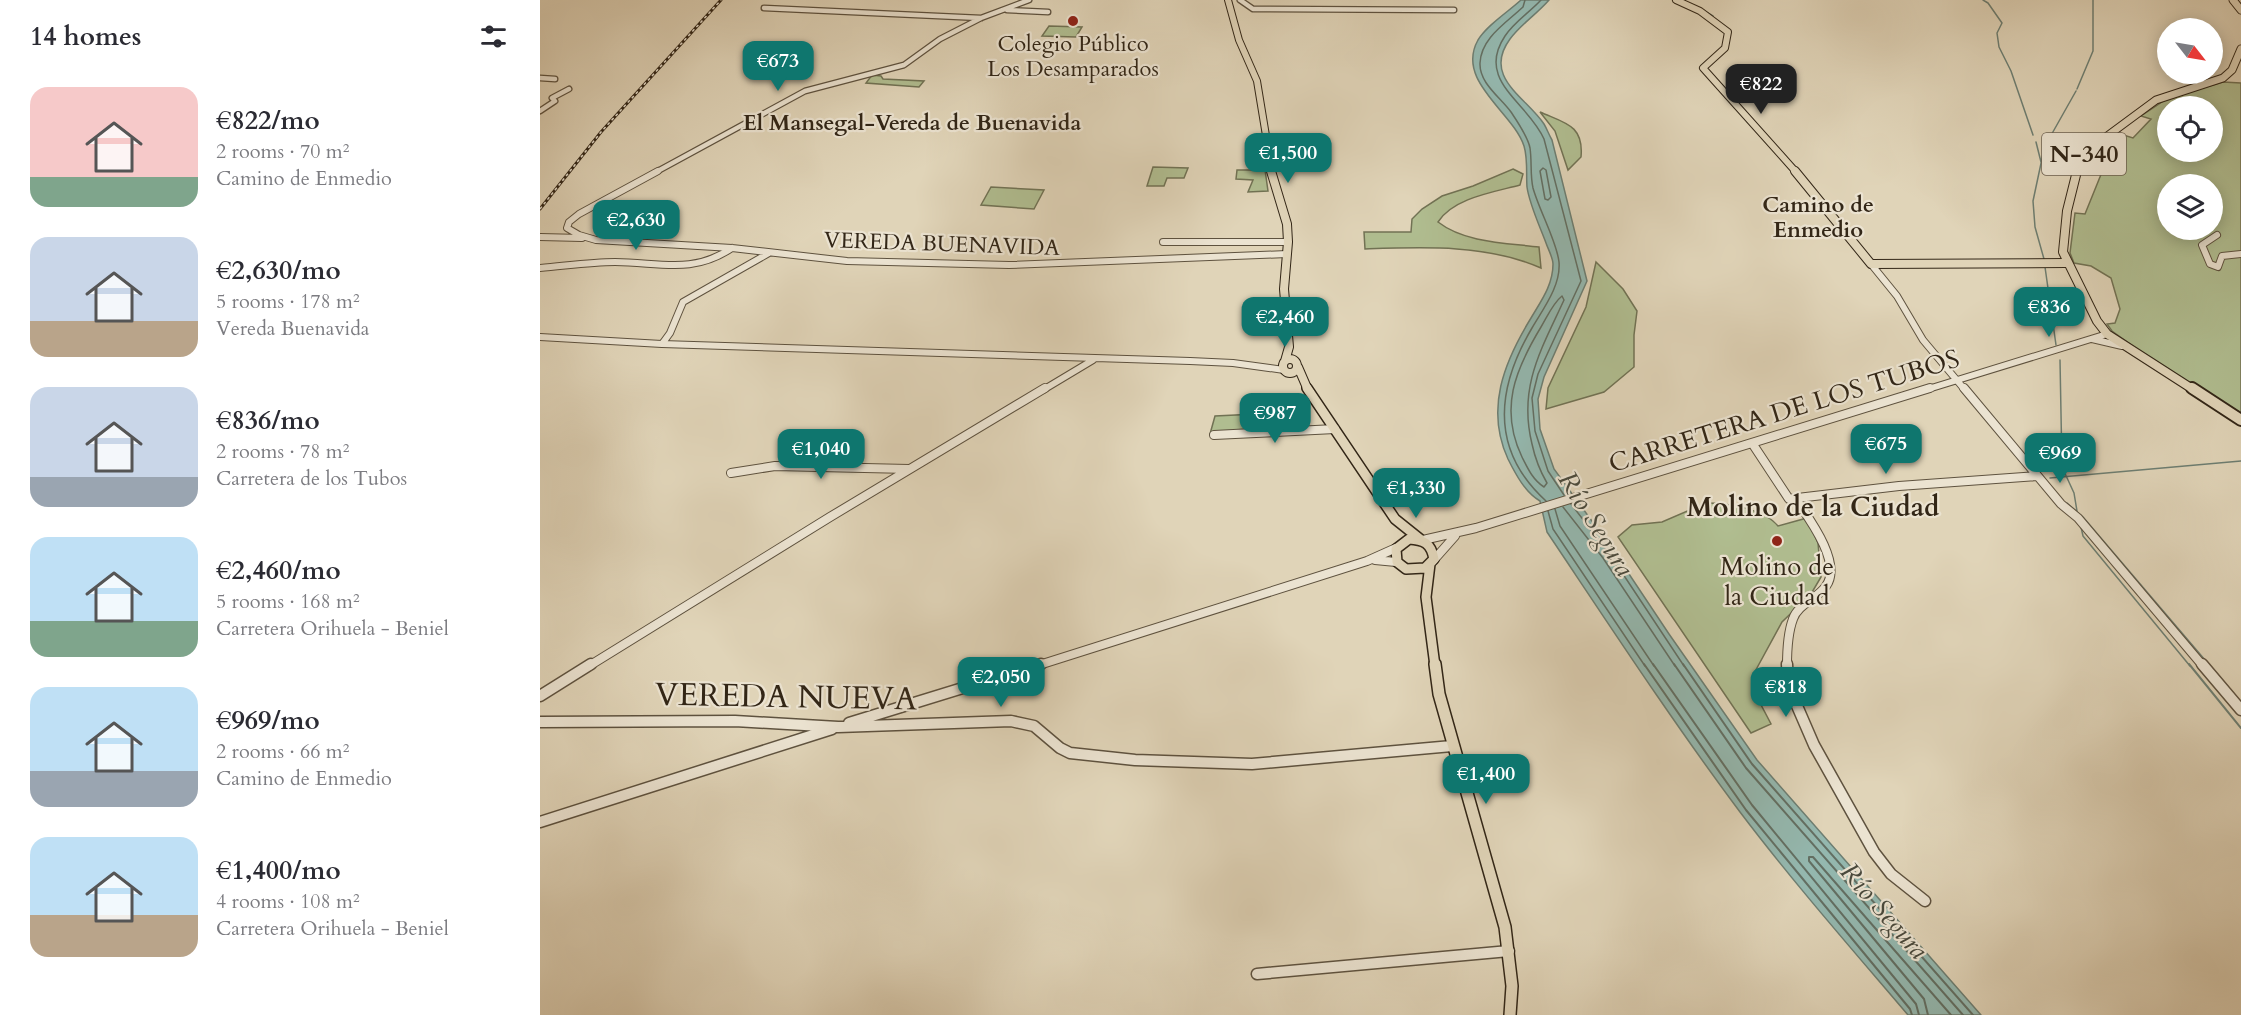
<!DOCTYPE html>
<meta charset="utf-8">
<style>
body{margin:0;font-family:Cardo,serif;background:#f7f7f7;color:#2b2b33;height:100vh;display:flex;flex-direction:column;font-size:22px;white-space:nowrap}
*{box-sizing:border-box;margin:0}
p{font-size:20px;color:#7c7c81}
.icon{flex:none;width:33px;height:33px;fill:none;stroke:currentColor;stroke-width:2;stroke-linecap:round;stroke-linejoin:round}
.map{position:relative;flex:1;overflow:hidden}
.details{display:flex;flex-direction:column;background:#fff;width:540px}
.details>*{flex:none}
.needle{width:39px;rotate:121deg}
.fabs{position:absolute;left:1617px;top:18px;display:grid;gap:12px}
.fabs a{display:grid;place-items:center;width:66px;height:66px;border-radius:50%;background:#fff;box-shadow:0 3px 15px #0003;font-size:30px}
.price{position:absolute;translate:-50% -51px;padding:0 14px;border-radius:12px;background:#0f766e;color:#fff;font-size:20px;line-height:39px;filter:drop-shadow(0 2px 3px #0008)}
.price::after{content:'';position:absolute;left:50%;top:36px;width:18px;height:14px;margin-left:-9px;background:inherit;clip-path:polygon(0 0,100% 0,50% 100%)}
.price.active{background:#222;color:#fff}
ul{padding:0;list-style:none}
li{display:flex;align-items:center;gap:18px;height:150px;padding:0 30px}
li span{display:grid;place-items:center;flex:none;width:168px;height:120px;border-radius:18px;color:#555}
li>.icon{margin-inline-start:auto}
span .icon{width:72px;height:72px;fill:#fffc;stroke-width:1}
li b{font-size:26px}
h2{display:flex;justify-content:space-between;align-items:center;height:72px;padding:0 30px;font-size:26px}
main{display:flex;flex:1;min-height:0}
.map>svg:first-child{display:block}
</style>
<main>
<section class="details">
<h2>14 homes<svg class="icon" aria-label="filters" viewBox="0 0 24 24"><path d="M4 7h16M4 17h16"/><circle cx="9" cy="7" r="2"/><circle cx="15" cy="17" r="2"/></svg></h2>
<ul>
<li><span style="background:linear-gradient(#f6c9c9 75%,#7fa58c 0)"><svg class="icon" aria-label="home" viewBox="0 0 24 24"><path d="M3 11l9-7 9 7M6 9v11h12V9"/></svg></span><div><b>€822/mo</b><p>2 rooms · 70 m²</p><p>Camino de Enmedio</p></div></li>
<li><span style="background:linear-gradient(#c9d6e8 70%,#b9a48a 0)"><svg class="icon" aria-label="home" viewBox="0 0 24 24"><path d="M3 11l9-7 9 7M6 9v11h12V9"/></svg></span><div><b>€2,630/mo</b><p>5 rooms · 178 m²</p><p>Vereda Buenavida</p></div></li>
<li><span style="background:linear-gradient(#c9d6e8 75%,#9aa5b1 0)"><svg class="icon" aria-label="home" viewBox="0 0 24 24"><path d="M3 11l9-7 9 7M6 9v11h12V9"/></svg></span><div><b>€836/mo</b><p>2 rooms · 78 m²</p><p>Carretera de los Tubos</p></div></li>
<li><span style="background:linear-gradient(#bfe0f5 70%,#7fa58c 0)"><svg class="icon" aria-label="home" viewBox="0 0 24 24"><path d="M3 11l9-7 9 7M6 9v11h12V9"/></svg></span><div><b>€2,460/mo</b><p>5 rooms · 168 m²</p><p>Carretera Orihuela - Beniel</p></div></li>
<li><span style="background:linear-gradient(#bfe0f5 70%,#9aa5b1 0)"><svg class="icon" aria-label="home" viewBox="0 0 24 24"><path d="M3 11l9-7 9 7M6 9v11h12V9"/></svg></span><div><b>€969/mo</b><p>2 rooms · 66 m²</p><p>Camino de Enmedio</p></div></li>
<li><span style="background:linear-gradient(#bfe0f5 65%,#b9a48a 0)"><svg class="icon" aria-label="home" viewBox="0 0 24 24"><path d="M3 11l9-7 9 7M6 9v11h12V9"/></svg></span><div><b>€1,400/mo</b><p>4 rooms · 108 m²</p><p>Carretera Orihuela - Beniel</p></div></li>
</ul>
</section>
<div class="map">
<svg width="1701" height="1015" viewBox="0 0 1701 1015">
<rect width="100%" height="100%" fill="#e0d4b8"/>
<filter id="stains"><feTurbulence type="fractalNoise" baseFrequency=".00333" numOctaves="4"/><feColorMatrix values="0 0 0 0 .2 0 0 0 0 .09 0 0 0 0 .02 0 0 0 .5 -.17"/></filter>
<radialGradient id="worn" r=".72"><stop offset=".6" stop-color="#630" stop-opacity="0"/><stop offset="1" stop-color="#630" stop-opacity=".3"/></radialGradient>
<path fill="#b0bd90" stroke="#717254" stroke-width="1.5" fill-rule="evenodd" d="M509 26 542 27 536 37 502 36Z
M332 75 341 76 343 79 384 81 379 87 326 83Z
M1683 82 1701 83V413L1618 364 1572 331 1567 324 1575 323 1580 309 1571 278 1551 266 1534 263 1530 253 1535 213 1545 214 1562 172 1541 166 1548 155 1577 133 1593 138 1611 119 1601 116 1628 98ZM1628 106H1672V152H1628ZM1628 184H1672V230H1628Z
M1000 112C1025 123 1044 125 1041 157L1028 170 1015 131Z
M613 167 648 168 644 178H627L624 186H607Z
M973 169 983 174 980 185C954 192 913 198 898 222 925 243 967 243 999 247L1001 268C947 244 882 247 825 249L824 232H871L872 219 882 209 902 196 933 186Z
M697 170H725L728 191 708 192 713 180 696 179Z
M451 187 504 190 494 209 441 205Z
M1056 262 1083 289 1097 311 1094 335V367L1064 392 1006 409 1008 388 1046 307Z
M760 412 757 427 670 434 675 416Z
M1166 503C1188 503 1224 509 1238 526L1267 518 1278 543 1281 577 1271 594 1242 622 1212 677 1219 701 1231 724 1211 733 1078 537 1092 525 1122 522Z"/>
<path fill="#94b8af" stroke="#6d7e72" stroke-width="1.5" d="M981 0H1009C997 14 981 24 970 39 942 77 986 97 1004 124 1007 129 1009 135 1012 140L1047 281 1004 377 998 399 1000 429 1014 469 1073 550 1129 634 1217 760 1441 1015H1368C1311 948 1253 882 1200 812 1132 721 1070 626 1007 532L1000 501C985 492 976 475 968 459 945 409 964 362 991 318 1001 301 1013 285 1013 264 1013 258 1008 249 1006 243 1000 227 989 203 987 187 986 174 988 159 984 146 973 112 915 81 938 40 947 25 968 12 981 0Z"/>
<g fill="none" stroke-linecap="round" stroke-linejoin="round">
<path stroke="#636f63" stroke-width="1.5" d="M985 0 983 7C966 23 941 38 940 63 939 83 960 97 971 112 977 121 988 137 990 148 992 161 990 175 993 188 999 210 1017 242 1019 262 1021 286 1003 309 992 328 956 389 950 450 1006 501
M1001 0C990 12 974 22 965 36 935 81 988 102 1004 139L1041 281 998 374 992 398 995 431 1008 471 1024 495
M1003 168 1006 170 1011 197 1008 200 1005 199 1000 171Z
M1022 296 1024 300C1001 350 978 387 992 444 995 458 1000 471 1007 483L1004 487C993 480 988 469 982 457 959 409 975 370 1001 327 1007 317 1013 303 1022 296Z
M1031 504 1069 553 1144 666
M1023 507 1063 558 1135 666
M1015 509 1020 526 1114 666
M1008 511 1013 529 1105 666"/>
<path stroke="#636f63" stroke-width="2" d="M1104 664 1206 810 1370 1009 1372 1015
M1113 664 1212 805 1376 1004 1379 1015
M1134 664 1206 768 1423 1015
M1143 664 1212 764 1433 1015
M1388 1015 1384 999 1269 861V857H1273L1411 1015"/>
<path stroke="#6d7e72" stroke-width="1.5" d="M1443 0 1448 3 1462 23 1457 33 1459 47 1471 71 1493 135
M1161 9 1173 16
M1537 89 1553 51V0
M1496 142 1501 162
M1505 146 1536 91
M1503 154 1493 201 1495 227 1504 259
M1505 267 1516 345
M1520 360 1522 467 1534 493 1537 511
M1510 478 1701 461
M1527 503 1543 517 1665 660
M1541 527 1543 536 1650 666"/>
<path stroke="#6d7e72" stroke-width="2" d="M1649 664 1701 728"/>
<defs>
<path id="minor-far3" d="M700 0 713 9 914 10
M224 8 441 18
M467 10 508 12
M0 78 15 79
M0 111 15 101 12 98 29 89
M116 172 265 91 364 65 400 39 441 18 489 0"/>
<path id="minor-far2" d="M118 171 39 214 29 222 27 228 39 235 56 240 192 248 307 261 469 265 747 254
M1677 235 1662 245 1670 264 1678 267 1682 256 1701 254
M0 237 42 238
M623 242H748
M229 253 143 302 130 333 122 344 650 361 693 363 744 370
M1331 264 1357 296 1383 340 1425 390
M0 268C25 266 50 262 75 262 119 262 152 275 192 248
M0 337 122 344
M1552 339 1582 346
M503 390 553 360
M1385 390 1567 334"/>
<path id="minor-far1" d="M1424 388 1521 504 1538 518 1663 666
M674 435 795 429
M1212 443 1249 499 1359 486 1497 476
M191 473 235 466 369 469
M883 540 936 528 1390 388
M835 560 856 562
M892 562 915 536
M49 666 290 517 505 388
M496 666 827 561 856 548
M1247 666C1247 652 1248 632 1253 619 1258 604 1277 599 1286 586 1303 563 1268 517 1255 498"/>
<path id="minor" d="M1247 664 1248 685 1274 745 1334 852 1351 874 1385 901
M1662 664 1701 710
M0 696 51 664
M0 722 195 721 298 727 471 721 494 726 520 748 530 753 595 760 712 764 912 746
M309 723 501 664
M0 822 292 729
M717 974 969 951"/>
<path id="major-far3" d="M688 0 699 40 717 81 732 172
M1136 0 1160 11 1188 32 1185 48 1163 68 1256 172"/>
<path id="major-far2" d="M731 171 747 224 748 242 744 289 749 347 745 361
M1255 171 1331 264 1526 263
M743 366a7 7 0 1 1 14 0a7 7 0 1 1-14 0Z
M758 367 768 390"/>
<path id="major-far1" d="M767 388 855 519 880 539
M869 539C884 540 891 543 894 559L885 568 866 569 857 562 856 549Z
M890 564 886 597 895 666"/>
<path id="major" d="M895 664 899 694 965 927 972 986 970 1015"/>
<path id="highway-far2" d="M1693 0 1701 10
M1536 172 1539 162 1551 148 1616 100 1683 78 1692 70 1701 49"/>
<path id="highway-far1" d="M1537 171 1527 211 1523 252 1557 321 1567 334 1654 390"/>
<path id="highway" d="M1652 388 1701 420"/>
</defs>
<use href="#minor-far3" stroke="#5e523f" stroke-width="7"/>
<use href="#minor-far2" stroke="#5e523f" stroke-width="8"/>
<use href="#minor-far1" stroke="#5e523f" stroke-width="10"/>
<use href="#minor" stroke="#5e523f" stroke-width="13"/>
<use href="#major-far3" stroke="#322617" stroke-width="8"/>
<use href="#major-far2" stroke="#322617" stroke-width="10"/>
<use href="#major-far1" stroke="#322617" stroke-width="12"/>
<use href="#major" stroke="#322617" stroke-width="14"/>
<use href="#highway-far2" stroke="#322617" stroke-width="9"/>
<use href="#highway-far1" stroke="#322617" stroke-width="10"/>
<use href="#highway" stroke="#322617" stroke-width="14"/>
<use href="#minor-far3" stroke="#ebe3d1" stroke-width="4.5"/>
<use href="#minor-far2" stroke="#ebe3d1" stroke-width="6"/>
<use href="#minor-far1" stroke="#ebe3d1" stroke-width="8"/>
<use href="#minor" stroke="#ebe3d1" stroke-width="10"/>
<use href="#major-far3" stroke="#e0d4b8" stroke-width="6"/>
<use href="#major-far2" stroke="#e0d4b8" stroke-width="8"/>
<use href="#major-far1" stroke="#e0d4b8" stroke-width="9"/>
<use href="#major" stroke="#e0d4b8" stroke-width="11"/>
<use href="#highway-far2" stroke="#e0d4b8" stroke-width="7"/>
<use href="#highway-far1" stroke="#e0d4b8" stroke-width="8"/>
<use href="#highway" stroke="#e0d4b8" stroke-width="10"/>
<defs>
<path id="rail" d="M0 209 61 132 181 0"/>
</defs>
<use href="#rail" stroke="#322617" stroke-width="3"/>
<use href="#rail" stroke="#ebe3d1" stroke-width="1.5" stroke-dasharray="3" stroke-linecap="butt"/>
</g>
<g fill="#8f2418" stroke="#ebe3d1" stroke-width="2">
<circle cx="533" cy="21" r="6"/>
<circle cx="1237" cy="541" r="6"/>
</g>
<g text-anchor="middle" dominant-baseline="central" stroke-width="4.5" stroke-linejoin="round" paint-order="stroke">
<g font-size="22" fill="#322617" stroke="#ebe3d1">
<text x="533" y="44">Colegio Público<tspan x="533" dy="25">Los Desamparados</tspan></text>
</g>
<g font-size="22" font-weight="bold" fill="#322617" stroke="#ebe3d1">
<text x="372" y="123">El Mansegal-Vereda de Buenavida</text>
<text x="1278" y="205">Camino de<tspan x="1278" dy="25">Enmedio</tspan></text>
</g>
<g font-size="22" fill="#322617" stroke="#ebe3d1">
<text transform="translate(402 244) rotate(2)">VEREDA BUENAVIDA</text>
</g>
<rect fill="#ebe3d1" stroke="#6a5f4f" stroke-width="1.5" x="1502" y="133" width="84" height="42" rx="4.5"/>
<g font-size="24" font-weight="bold" fill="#322617">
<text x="1544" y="154">N-340</text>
</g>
<g font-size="26" fill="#322617" stroke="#ebe3d1">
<text transform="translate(1244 411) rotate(-17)">CARRETERA DE LOS TUBOS</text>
</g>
<g font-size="26" fill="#322617" stroke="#ebe3d1">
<text x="1237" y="566">Molino de<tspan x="1237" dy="30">la Ciudad</tspan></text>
</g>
<g font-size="27" font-weight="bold" fill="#322617" stroke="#ebe3d1">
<text x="1273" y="507">Molino de la Ciudad</text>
</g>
<g font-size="27" font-style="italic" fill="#4a4a3d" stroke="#ebe3d1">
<text transform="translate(1056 524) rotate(58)">Río Segura</text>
<text transform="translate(1344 911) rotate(49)">Río Segura</text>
</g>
<g font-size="32" fill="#322617" stroke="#ebe3d1">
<text transform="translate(246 697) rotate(1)">VEREDA NUEVA</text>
</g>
</g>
<rect width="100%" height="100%" filter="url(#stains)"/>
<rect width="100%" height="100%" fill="url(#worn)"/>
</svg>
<div class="fabs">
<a><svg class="needle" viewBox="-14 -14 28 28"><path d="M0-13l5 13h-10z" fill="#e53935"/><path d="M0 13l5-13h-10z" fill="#7c7c81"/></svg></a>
<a><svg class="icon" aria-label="locate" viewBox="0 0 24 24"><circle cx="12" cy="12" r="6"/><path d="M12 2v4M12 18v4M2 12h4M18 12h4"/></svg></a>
<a><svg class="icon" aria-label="layers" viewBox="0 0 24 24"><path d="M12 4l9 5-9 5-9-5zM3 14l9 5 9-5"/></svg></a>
</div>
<b class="price" style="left:238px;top:92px">€673</b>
<b class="price active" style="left:1221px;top:115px">€822</b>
<b class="price" style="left:748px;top:184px">€1,500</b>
<b class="price" style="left:96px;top:251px">€2,630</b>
<b class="price" style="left:1509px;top:338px">€836</b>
<b class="price" style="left:745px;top:348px">€2,460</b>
<b class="price" style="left:735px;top:444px">€987</b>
<b class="price" style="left:1346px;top:475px">€675</b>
<b class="price" style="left:281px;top:480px">€1,040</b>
<b class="price" style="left:1520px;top:484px">€969</b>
<b class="price" style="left:876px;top:519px">€1,330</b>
<b class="price" style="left:461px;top:708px">€2,050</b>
<b class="price" style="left:1246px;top:718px">€818</b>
<b class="price" style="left:946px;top:805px">€1,400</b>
</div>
</main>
